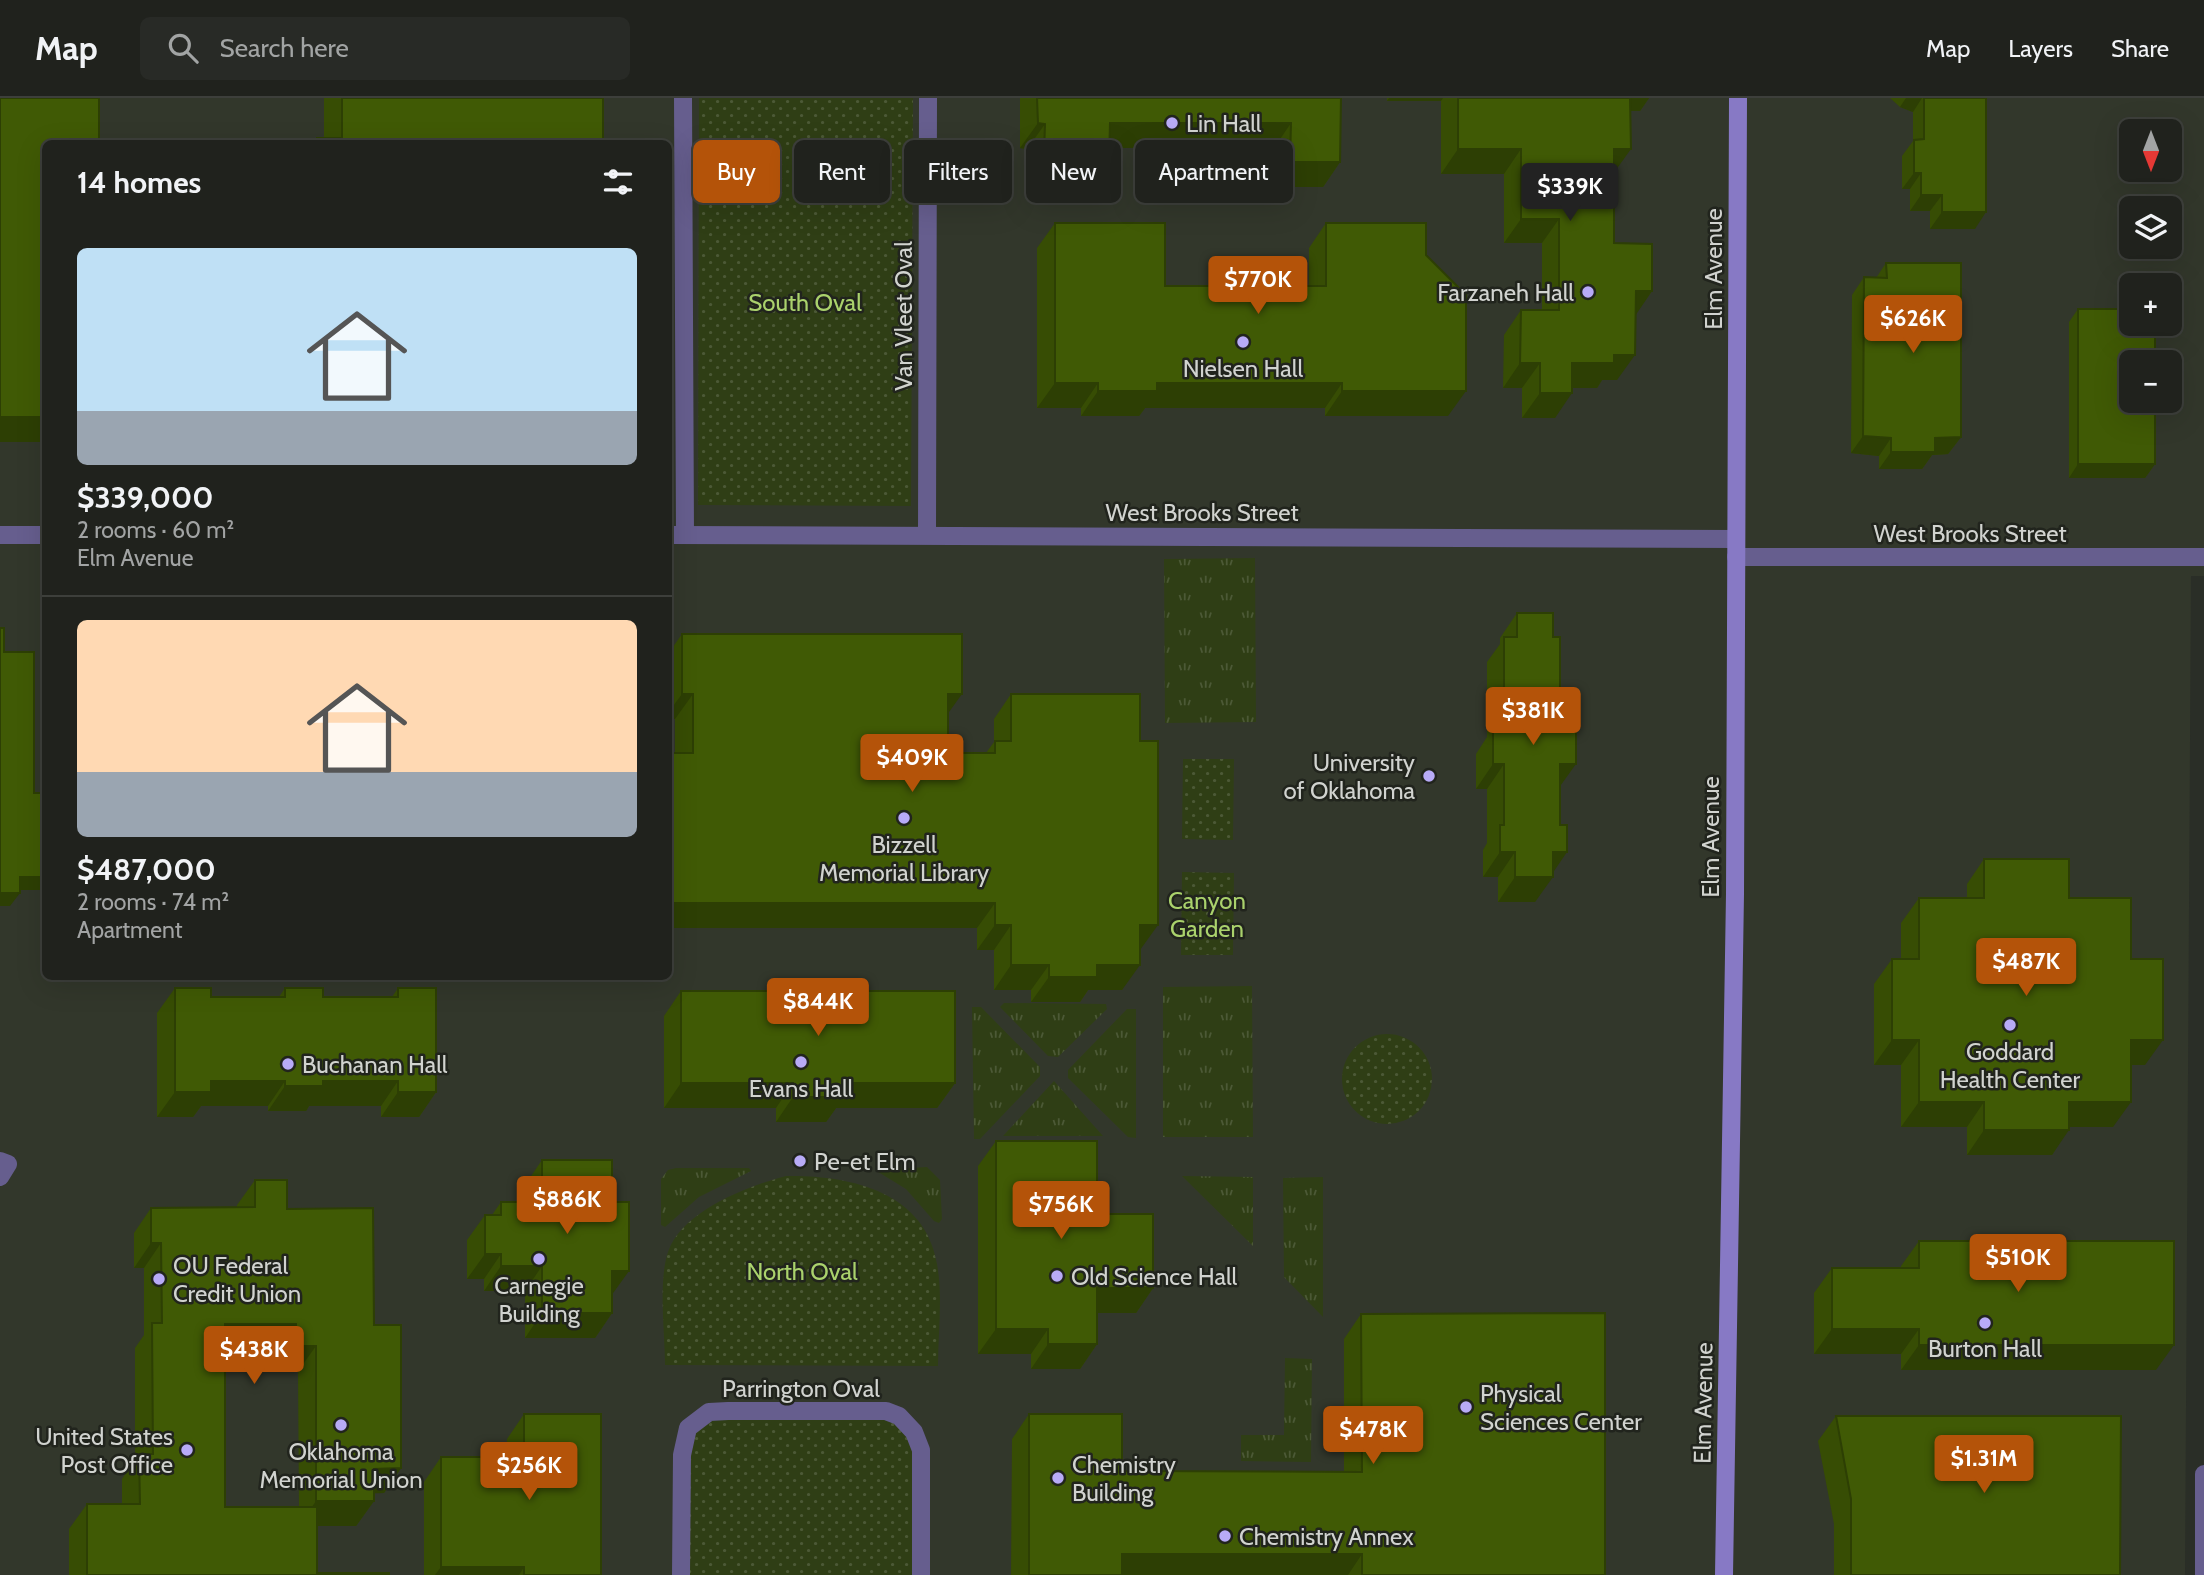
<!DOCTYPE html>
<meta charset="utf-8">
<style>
body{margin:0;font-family:Cabin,sans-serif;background:#282a26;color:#f1f3f6;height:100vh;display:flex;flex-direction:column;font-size:26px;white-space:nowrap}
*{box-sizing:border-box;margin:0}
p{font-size:23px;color:#a2a4a4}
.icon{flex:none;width:38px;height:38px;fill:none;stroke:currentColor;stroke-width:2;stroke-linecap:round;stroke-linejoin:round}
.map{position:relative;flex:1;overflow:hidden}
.panel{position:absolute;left:42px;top:42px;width:630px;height:840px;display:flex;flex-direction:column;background:#20221d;border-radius:10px;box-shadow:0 7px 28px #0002,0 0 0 2px #3d3f3b}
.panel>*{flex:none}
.top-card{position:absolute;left:693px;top:42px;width:665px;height:63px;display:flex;gap:14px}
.needle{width:46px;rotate:180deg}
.buttons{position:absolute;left:2119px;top:21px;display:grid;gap:14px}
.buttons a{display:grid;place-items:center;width:63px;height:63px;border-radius:10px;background:#20221d;box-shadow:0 7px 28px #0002,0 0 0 2px #3d3f3b;font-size:35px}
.price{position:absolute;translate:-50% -60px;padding:0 16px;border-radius:7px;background:#b45309;color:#fff;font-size:23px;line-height:46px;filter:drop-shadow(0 2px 4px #0008)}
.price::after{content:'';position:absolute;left:50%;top:42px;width:21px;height:16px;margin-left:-10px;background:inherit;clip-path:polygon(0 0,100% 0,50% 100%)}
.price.on{background:#222;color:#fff}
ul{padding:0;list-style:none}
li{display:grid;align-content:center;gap:14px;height:371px;padding:0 35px}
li+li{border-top:2px solid #3d3f3b}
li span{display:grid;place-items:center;height:217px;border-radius:10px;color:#555}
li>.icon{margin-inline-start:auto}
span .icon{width:126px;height:126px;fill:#fffc;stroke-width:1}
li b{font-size:30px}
h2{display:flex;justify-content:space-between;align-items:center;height:84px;padding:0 35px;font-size:30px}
.pill{padding:0 24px;border-radius:10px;background:#20221d;box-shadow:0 7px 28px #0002,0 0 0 2px #3d3f3b;font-size:24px;line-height:63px}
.pill.on{background:#b45309;color:#fff}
header{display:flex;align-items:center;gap:42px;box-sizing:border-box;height:98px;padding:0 35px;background:#20221d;border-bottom:2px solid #3d3f3b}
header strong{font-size:33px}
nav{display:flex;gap:38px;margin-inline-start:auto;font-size:24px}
.search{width:490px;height:63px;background:#282a26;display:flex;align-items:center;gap:18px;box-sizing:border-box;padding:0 24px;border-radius:10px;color:#a2a4a4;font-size:26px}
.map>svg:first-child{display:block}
</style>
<header>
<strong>Map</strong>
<div class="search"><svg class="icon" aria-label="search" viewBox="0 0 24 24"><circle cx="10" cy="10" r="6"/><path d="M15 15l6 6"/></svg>Search here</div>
<nav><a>Map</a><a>Layers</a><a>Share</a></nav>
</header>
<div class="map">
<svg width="2204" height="1477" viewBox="0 0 2204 1477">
<defs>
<pattern id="grass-tufts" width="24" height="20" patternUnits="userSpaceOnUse" patternTransform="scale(1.75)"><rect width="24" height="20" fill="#2f3e15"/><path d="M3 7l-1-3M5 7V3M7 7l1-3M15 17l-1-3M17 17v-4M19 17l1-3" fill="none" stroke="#4c5936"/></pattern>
<pattern id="park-dots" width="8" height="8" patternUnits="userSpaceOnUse" patternTransform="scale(1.75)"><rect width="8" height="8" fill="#2f3e15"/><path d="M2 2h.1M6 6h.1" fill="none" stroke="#4c5936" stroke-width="1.8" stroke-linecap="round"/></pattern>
</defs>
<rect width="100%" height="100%" fill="#2a2e27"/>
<path fill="#32372b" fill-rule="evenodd" d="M0 0H2204V478H2191L2185 1477H0ZM2132 33H2170V72H2132ZM46 46H668V878H46ZM2132 110H2170V149H2132ZM2132 187H2170V226H2132ZM2132 264H2170V303H2132Z"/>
<path fill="url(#grass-tufts)" d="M1255 460 1256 624 1165 625 1164 461Z
M1252 888 1253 1039H1163V889Z
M1004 905 1106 906 1107 911 1058 959 1048 958 1000 909Z
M972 909H981L1040 969V978L980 1041H974Z
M1127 911H1136V1040L1128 1039 1068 980V972Z
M1054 983 1103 1038H1003Z
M927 1069 940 1082 942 1121 939 1125 934 1123 906 1091 875 1072Z
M676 1070H749L751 1073 699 1099 665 1129 661 1127V1081L668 1072Z
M1182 1078 1253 1079V1148Z
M1323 1079V1219L1284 1179 1283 1080Z
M1285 1260 1312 1261 1311 1364 1241 1363V1337H1284Z"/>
<path fill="url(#park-dots)" d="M699 0H913L911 408 698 407Z
M1183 661H1234L1233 742 1182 741Z
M1182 774 1234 775 1233 857H1181Z
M1342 981a45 45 0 1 1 90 0a45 45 0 1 1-90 0Z
M786 1078C849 1077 925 1093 937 1166 943 1199 938 1235 938 1268L665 1267C665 1235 658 1184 668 1154 682 1113 748 1088 786 1078Z
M886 1313 914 1334 921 1477H681L682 1357 698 1321Z"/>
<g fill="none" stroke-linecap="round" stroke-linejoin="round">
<path stroke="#665e8e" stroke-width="18" d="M683 0 685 437
M0 437H46
M668 437 1736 441
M927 437 928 0
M1736 459H2204
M0 1063 8 1066 0 1079
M681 1477 682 1357 688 1330 709 1314 728 1313H886L899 1318 914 1334 921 1352V1477
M2204 1477V1376"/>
<path stroke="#8779c5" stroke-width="18" d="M1724 1477 1735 796 1738 0"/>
</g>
<path fill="#374d04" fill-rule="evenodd" d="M324 0H603V46H313L317 40H324Z
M1020 0H1341L1340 64 1323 89H1273L1274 50H1110L1092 89H1040L1041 79 1027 80V51L1020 50Z
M1387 0H1649L1640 13H1630L1614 75V145L1652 193 1635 217 1617 282H1602L1597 290H1572L1555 320H1522V290H1503L1504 237 1521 212H1542V145H1504V76H1441V3H1387Z
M1890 0H1986L1975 131H1930V113H1910V91H1902V58L1913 43V14L1900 9Z
M1055 125 1165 188H1309V150L1326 125 1426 157 1448 318H1325V310H1145L1139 318H1081V310H1037V150Z
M1886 165 1961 339 1948 356 1932 357 1922 371H1879V358L1851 355 1852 197 1864 179 1876 180Z
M2078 211 2155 366 2145 380H2069V224Z
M1517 515 1553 539 1560 688 1553 775 1535 804H1498V779H1483V752L1487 745V691H1476V656L1487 639V564L1500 546V540Z
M682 536 948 616V655H986L994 644V621L1011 596 1140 852 1122 892H1088L1080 904H1031V892H994V852H977V830H668L675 655V621H668V556Z
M1984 761 2069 800 2131 861 2145 967H2131L2113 1029H2069L2052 1057H1967V1029H1901V967H1874V886L1892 861H1901V825L1919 800H1967V786Z
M175 890 211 899H279L285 890 323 899H392L398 890 436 994 419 1019H381V1008H309L306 1013H268V1008H201L193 1019H157V915Z
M681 893 955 985 937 1010H836L826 1024H776V1010H664V918Z
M996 1043 1097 1116 1153 1190 1136 1215H1097V1246L1080 1271H1031V1256H978V1068Z
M542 1062 612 1196V1215L595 1240H525V1193H484V1181H467V1142L485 1117H492L501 1104H525V1087Z
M255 1082 287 1111 374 1227 401 1370 384 1395H374V1403L356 1428H317V1475L389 1477H69V1431L87 1406H122V1381L135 1361V1250L144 1237V1170H134V1135L151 1110H237V1107ZM225 1251H279V1273H298L299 1409H225Z
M1919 1143 2156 1272H1901V1256H1814V1195L1832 1170H1901V1168Z
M1361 1216 1605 1477H1011L1012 1341 1029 1316 1122 1373 1344 1374V1241Z
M524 1316 601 1477H424V1384L441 1359H507V1341Z
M1836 1318 2120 1477H1834V1426L1818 1343Z"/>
<path fill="#2d3f04" d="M1389 0H1443L1441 3H1387Z
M1621 0H1649L1640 13H1612Z
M1906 0H1922L1913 14 1900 9Z
M1038 25 1045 26 1027 51 1020 50Z
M1110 25H1291L1274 50H1092Z
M1458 51H1521L1504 76H1441Z
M1614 51H1631L1613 76Z
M1059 54 1041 79 1027 80 1044 55Z
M1058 64H1109L1092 89H1040Z
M1290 64H1340L1323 89H1273Z
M1914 75H1921L1910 91H1902Z
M1921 97H1942L1930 113H1910Z
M1942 114H1986L1975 131H1930Z
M1521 121H1559L1542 145H1504Z
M1636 193H1652L1635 218Z
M1614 257H1635L1617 282H1602L1597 290H1555L1572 265Z
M1520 265H1540L1522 290H1503Z
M1055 285H1098L1081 310H1037Z
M1157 285H1342L1325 310H1145L1139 318H1081L1098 293Z
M1342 293H1466L1448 318H1325Z
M1540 295H1572L1555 320H1522Z
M0 319H46V344H0Z
M1863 338 1891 340 1879 358 1851 355Z
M1961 339 1948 356 1932 357 1922 371H1879L1891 354 1935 340Z
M2078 366H2155L2145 380H2069Z
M682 596H693L675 621H668V615Z
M948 596H962L944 621Z
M1493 666H1504L1487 691H1476Z
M1560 666H1576L1558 691Z
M1500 754H1515L1498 779H1483Z
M1553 754H1567L1550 779Z
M20 779H46V792H10Z
M1515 779H1553L1535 804H1498Z
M0 795H20L10 808H0Z
M668 805H995L977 830H668Z
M995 827H1011L994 852H977Z
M1140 827H1158L1140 852Z
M1011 867H1049L1031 892H994Z
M1097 867H1140L1122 892H1088L1080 904H1031L1049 879Z
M1892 942H1919L1901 967H1874Z
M2131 942H2163L2145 967H2113Z
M211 983H285L268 1008H201L193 1019H157L175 994Z
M323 983H398L381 1008H309L306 1013H268L285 988Z
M681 985H793L776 1010H664Z
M843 985H955L937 1010H836L826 1024H776L793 999Z
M398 994H436L419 1019H381Z
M1919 1004H1984L1967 1029H1901Z
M2069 1004H2131L2113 1029H2052Z
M1984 1032H2069L2052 1057H1967Z
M151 1145H161L144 1170H134Z
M485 1156H501L484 1181H467Z
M501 1168H542L525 1193H484Z
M612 1173H629L611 1198Z
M1097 1190H1153L1136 1215H1080Z
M542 1215H612L595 1240H525Z
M225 1226H296L279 1251H208Z
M996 1231H1048L1031 1256H978Z
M1832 1231H1919L1901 1256H1814Z
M1048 1246H1097L1080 1271H1031Z
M1919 1247H2174L2156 1272H1901Z
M296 1248H316L298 1273H279Z
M401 1370 384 1395 356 1396 374 1371Z
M316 1403H374L356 1428H299Z
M1122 1456H1362L1348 1477H1107Z
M441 1469H524L519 1477H435Z"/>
<path fill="#405a05" stroke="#2d3f04" stroke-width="2" d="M0 0H99V46H46V319H0Z
M342 0H603V46H317V40H342Z
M1037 0H1341L1340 64H1290L1291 25H1110L1109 64H1058L1059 54 1044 55 1045 26 1038 25Z
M1458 0H1630L1631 51H1614V145L1652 146V193H1636L1635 257H1614V265H1572V295H1540V265H1520L1521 212H1559V121H1521V51H1458Z
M1924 0H1986V114H1942V97H1921V75H1914V42L1924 41Z
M1055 125H1165V188H1326V125H1426V157L1466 197V293H1342V285H1157V293H1098V285H1055Z
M1886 165H1961V339L1935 340V354H1891V340L1863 338 1864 179 1887 180Z
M2078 211H2132V226H2155V264H2132V303H2155V366H2078Z
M1517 515H1553V539H1560V631H1576V666H1560V727H1567V754H1553V779H1515V754H1500V727H1504V666H1493V631H1504V539H1517Z
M0 530H4V554H34V695H46V779H20V795H0Z
M682 536H962V596H948V655H995V643H1011V596H1140V643H1158V827H1140V867H1097V879H1049V867H1011V827H995V805H668V655H693V596H682Z
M1984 761H2069V800H2131V861H2163V942H2131V1004H2069V1032H1984V1004H1919V942H1892V861H1919V800H1984Z
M175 890H211V899H285V890H323V899H398V890H436V994H398V983H323V988H285V983H211V994H175Z
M681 893H955V985H843V999H793V985H681Z
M996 1043H1097V1116H1153V1190H1097V1246H1048V1231H996Z
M542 1062H612V1104H629V1173H612V1215H542V1168H501V1156H485V1117H501V1104H542Z
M255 1082H287V1111L373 1110 374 1227H401V1370L374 1371V1403H316V1248H296V1226H225V1409H317V1475H389V1477H87V1406H140L139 1356H153L152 1225H162L161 1145H151V1110L255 1109Z
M1919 1143H2174V1247H1919V1231H1832V1170H1919Z
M1605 1215V1477H1362V1456H1122V1477H1029V1316H1122V1373L1362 1374 1361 1216Z
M524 1316H601V1477H524V1469H441V1359H524Z
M1836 1318H2121L2120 1477H1851V1401Z"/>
<g fill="#b8abf7" stroke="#21241d" stroke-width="2.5">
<circle cx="1172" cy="25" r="7"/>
<circle cx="1588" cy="194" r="7"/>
<circle cx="1243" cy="244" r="7"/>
<circle cx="1429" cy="678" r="7"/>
<circle cx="904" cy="720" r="7"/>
<circle cx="2010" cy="927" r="7"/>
<circle cx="801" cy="964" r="7"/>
<circle cx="288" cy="966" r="7"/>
<circle cx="800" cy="1063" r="7"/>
<circle cx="539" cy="1161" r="7"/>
<circle cx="1057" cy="1178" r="7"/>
<circle cx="159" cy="1181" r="7"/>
<circle cx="1985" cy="1225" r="7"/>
<circle cx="1466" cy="1309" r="7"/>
<circle cx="341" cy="1327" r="7"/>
<circle cx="187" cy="1352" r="7"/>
<circle cx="1058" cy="1380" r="7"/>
<circle cx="1225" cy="1438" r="7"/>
</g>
<g text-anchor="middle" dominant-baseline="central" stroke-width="5" stroke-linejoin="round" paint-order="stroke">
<g font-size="24" fill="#d1d3cf" stroke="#21241d" text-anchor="start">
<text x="1186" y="25">Lin Hall</text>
<text x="1574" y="194" text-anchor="end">Farzaneh Hall</text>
<text x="1243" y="270" text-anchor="middle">Nielsen Hall</text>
<text x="1415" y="664" text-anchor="end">University<tspan x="1415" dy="28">of Oklahoma</tspan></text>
<text x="904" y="746" text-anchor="middle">Bizzell<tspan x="904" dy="28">Memorial Library</tspan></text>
<text x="2010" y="953" text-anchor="middle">Goddard<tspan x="2010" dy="28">Health Center</tspan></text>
<text x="302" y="966">Buchanan Hall</text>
<text x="801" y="990" text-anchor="middle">Evans Hall</text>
<text x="814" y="1063">Pe-et Elm</text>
<text x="173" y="1167">OU Federal<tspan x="173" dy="28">Credit Union</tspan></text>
<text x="1071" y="1178">Old Science Hall</text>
<text x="539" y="1187" text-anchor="middle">Carnegie<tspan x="539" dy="28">Building</tspan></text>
<text x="1985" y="1250" text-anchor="middle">Burton Hall</text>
<text x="1480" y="1295">Physical<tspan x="1480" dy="28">Sciences Center</tspan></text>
<text x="173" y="1338" text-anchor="end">United States<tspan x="173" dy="28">Post Office</tspan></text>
<text x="341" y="1353" text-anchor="middle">Oklahoma<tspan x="341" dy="28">Memorial Union</tspan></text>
<text x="1072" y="1366">Chemistry<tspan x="1072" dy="28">Building</tspan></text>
<text x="1239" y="1438">Chemistry Annex</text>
</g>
<g font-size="24" fill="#d1d3cf" stroke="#21241d">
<text transform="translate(1713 171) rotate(-90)">Elm Avenue</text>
<text transform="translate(903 218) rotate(-90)">Van Vleet Oval</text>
<text x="1202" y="414">West Brooks Street</text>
<text x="1970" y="435">West Brooks Street</text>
<text transform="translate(1710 739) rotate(-90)">Elm Avenue</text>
<text x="801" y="1290">Parrington Oval</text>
<text transform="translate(1703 1305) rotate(-89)">Elm Avenue</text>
</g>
<g font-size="24" fill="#aad26c" stroke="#21241d">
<text x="805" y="204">South Oval</text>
<text x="1207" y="802">Canyon<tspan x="1207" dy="28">Garden</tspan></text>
<text x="802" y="1173">North Oval</text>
</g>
</g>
</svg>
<div class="buttons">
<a><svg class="needle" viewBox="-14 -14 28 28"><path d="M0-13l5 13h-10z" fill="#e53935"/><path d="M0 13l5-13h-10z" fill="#a2a4a4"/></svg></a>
<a><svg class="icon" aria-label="layers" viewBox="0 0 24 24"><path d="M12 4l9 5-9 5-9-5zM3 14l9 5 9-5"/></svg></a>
<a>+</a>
<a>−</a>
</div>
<b class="price on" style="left:1570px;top:125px">$339K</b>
<b class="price" style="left:1258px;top:218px">$770K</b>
<b class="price" style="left:1913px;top:257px">$626K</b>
<b class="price" style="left:1533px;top:649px">$381K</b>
<b class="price" style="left:912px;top:696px">$409K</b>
<b class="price" style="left:2026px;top:900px">$487K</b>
<b class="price" style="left:818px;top:940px">$844K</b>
<b class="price" style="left:567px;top:1138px">$886K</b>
<b class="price" style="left:1061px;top:1143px">$756K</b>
<b class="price" style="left:2018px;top:1196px">$510K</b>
<b class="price" style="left:254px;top:1288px">$438K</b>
<b class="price" style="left:1373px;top:1368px">$478K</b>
<b class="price" style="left:1984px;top:1397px">$1.31M</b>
<b class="price" style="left:529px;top:1404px">$256K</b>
<div class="top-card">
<a class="pill on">Buy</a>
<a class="pill">Rent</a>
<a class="pill">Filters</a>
<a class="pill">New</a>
<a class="pill">Apartment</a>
</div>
<section class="panel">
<h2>14 homes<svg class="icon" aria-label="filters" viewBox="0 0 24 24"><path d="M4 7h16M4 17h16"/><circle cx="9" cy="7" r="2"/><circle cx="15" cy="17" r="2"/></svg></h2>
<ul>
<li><span style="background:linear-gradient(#bfe0f5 75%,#9aa5b1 0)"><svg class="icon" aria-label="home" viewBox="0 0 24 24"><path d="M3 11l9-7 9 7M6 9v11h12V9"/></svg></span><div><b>$339,000</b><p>2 rooms · 60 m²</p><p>Elm Avenue</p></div></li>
<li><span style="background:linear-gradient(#ffd9b3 70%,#9aa5b1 0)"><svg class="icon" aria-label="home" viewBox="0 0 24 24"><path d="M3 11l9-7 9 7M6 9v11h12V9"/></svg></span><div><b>$487,000</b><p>2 rooms · 74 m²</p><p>Apartment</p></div></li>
</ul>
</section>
</div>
